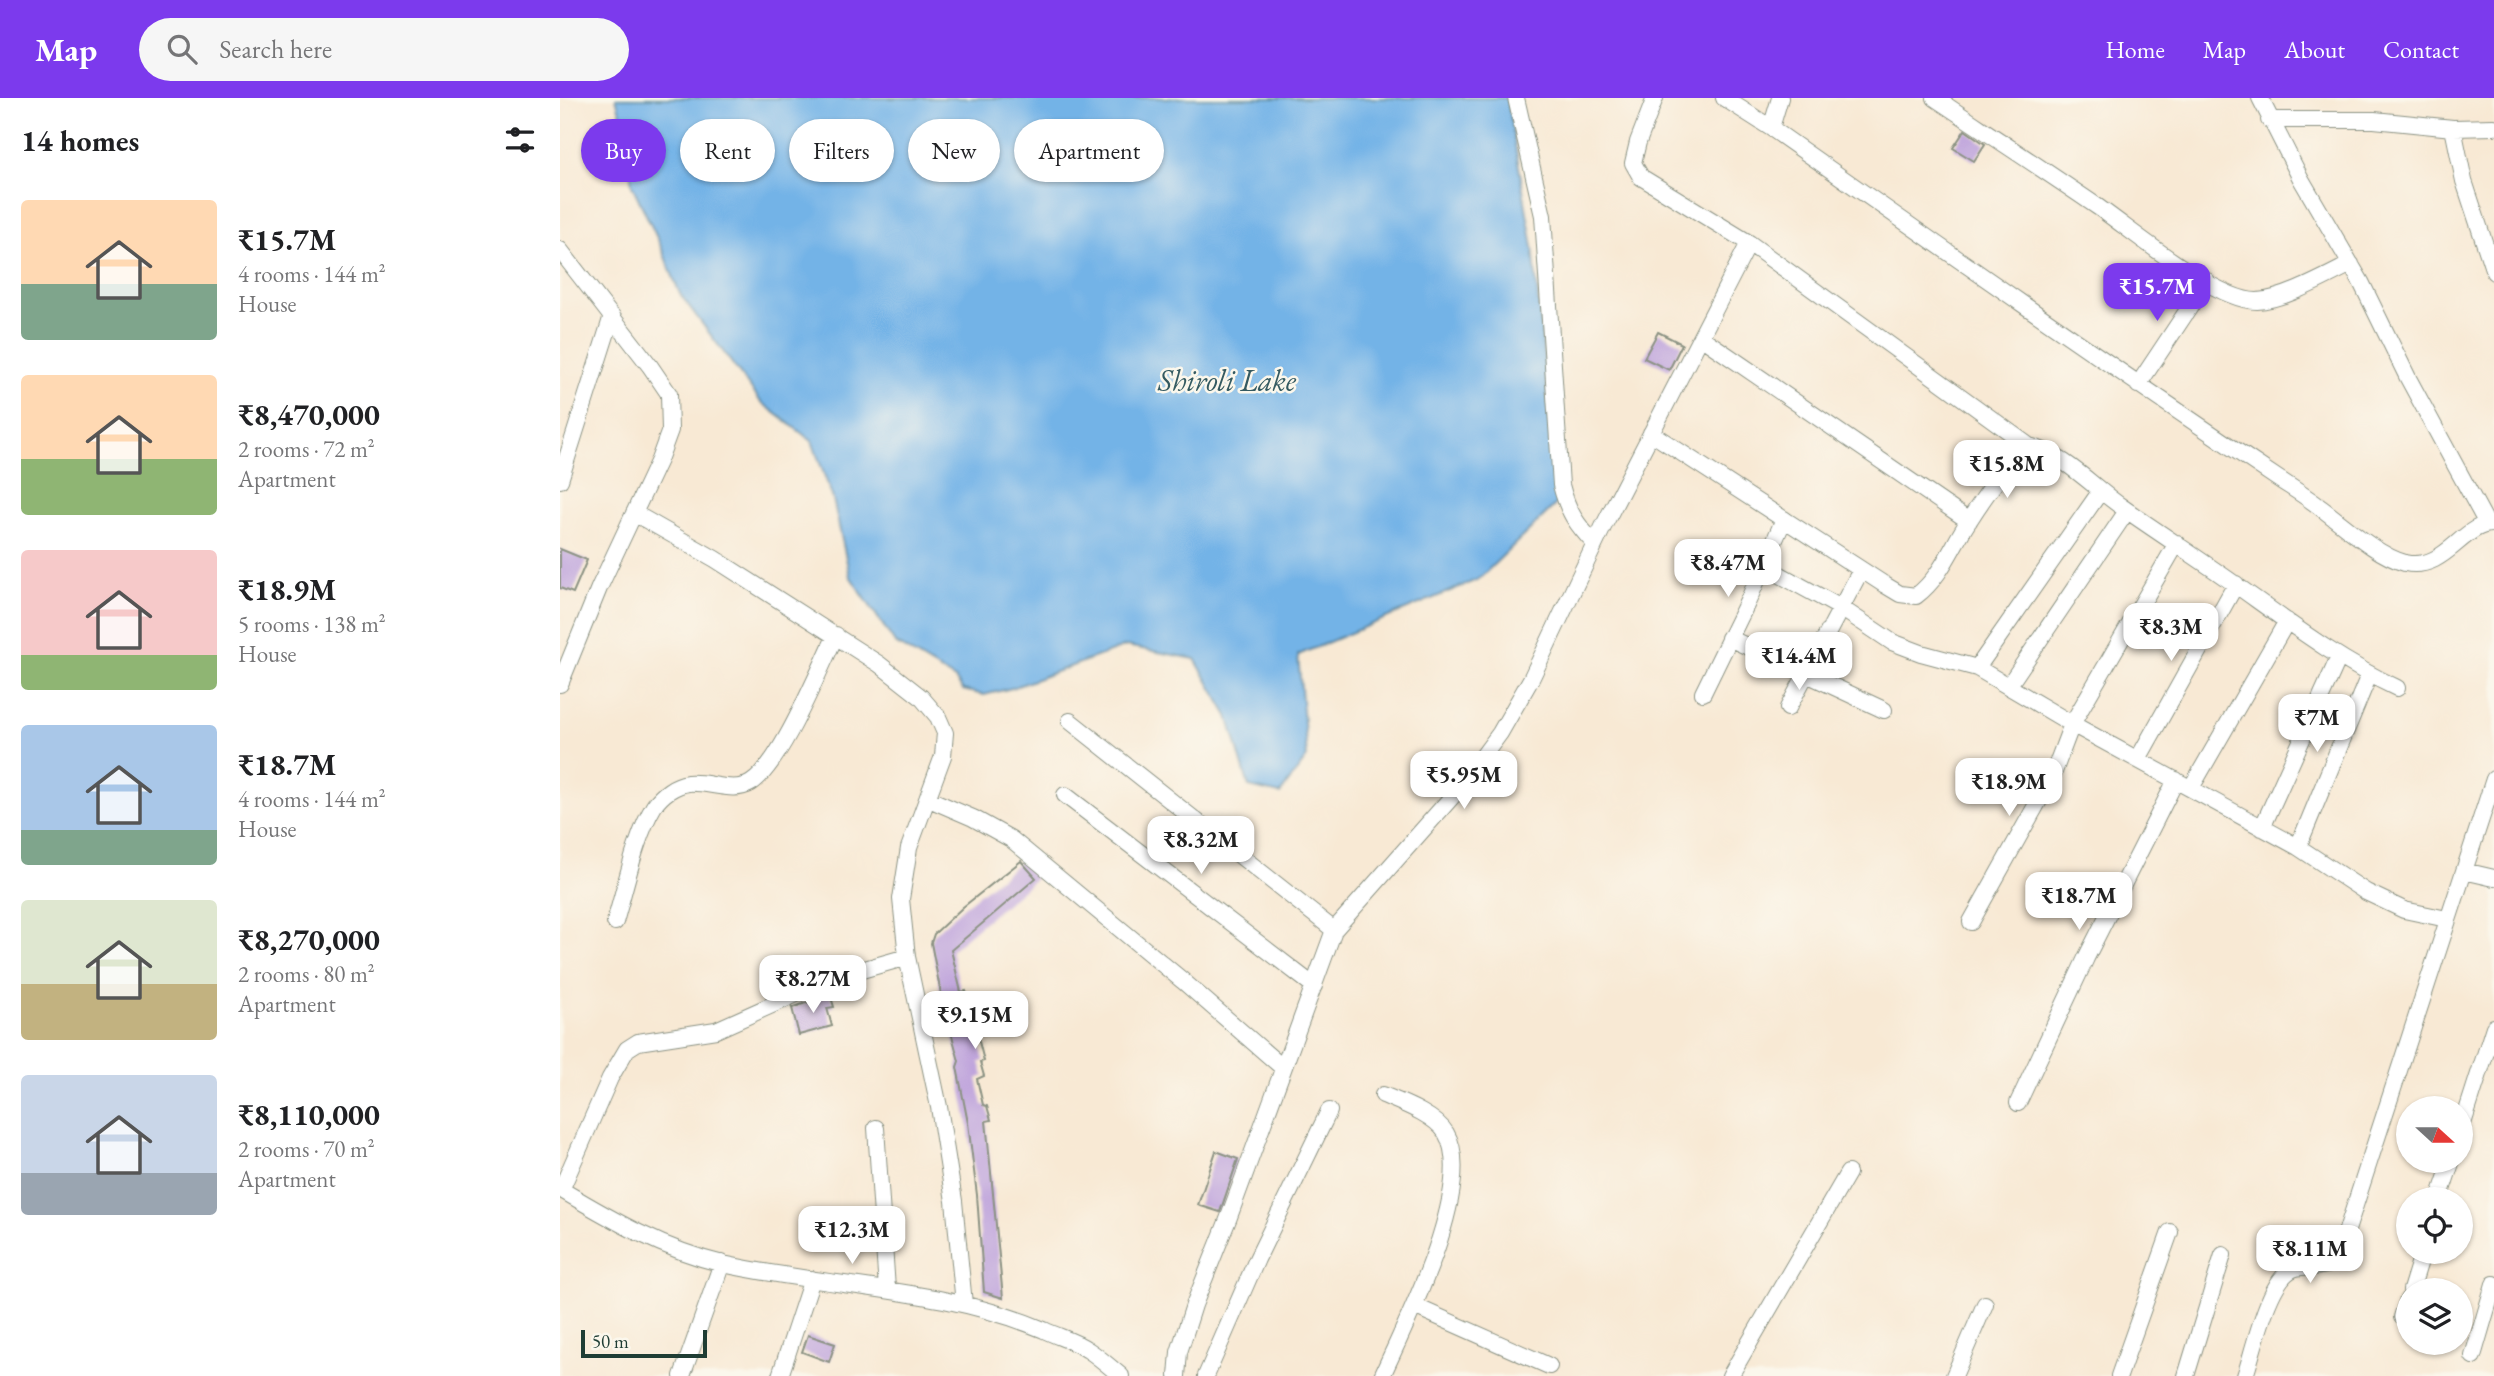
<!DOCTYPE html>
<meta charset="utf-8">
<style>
body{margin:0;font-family:"EB Garamond",serif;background:#f6f6f6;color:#202124;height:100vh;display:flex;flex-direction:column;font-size:26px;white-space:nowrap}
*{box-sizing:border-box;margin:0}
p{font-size:23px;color:#757577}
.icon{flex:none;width:38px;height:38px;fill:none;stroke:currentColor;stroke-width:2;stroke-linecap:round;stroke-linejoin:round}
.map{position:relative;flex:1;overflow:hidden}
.side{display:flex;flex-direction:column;background:#fff;width:560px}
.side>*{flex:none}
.banner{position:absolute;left:21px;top:21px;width:665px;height:63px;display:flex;gap:14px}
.needle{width:46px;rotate:111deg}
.fabs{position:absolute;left:1836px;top:998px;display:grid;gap:14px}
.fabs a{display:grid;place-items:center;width:77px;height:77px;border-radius:50%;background:#fff;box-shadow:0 2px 5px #0004;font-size:35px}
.scale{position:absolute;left:21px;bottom:18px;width:126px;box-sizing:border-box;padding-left:7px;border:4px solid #1f3d34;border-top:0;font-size:19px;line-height:24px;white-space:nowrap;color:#1f3d34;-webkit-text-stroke:5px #fbf7ec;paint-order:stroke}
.price{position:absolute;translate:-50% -60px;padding:0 16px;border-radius:14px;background:#fff;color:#222;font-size:23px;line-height:46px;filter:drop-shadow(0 2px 4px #0008)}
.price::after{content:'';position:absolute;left:50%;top:42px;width:21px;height:16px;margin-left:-10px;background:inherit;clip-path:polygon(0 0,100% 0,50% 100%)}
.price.current{background:#7c3aed;color:#fff}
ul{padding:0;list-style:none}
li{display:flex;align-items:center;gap:21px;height:175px;padding:0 21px}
li span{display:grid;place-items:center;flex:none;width:196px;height:140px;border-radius:7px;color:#555}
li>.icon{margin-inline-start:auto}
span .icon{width:84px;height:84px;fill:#fffc;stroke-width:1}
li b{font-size:30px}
h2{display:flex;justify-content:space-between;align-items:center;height:84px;padding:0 21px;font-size:30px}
.tag{padding:0 24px;border-radius:32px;background:#fff;box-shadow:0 2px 5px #0004;font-size:24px;line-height:63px}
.tag.current{background:#7c3aed;color:#fff}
header{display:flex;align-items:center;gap:42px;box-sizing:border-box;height:98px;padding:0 35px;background:#7c3aed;color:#fff}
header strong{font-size:33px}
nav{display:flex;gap:38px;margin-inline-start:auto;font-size:24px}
.search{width:490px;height:63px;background:#f6f6f6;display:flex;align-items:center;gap:18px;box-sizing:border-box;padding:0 24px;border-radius:38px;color:#757577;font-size:26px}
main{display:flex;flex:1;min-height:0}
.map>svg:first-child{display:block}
</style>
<header>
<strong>Map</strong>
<div class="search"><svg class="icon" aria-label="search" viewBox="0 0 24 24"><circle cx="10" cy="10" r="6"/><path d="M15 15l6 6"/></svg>Search here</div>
<nav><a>Home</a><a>Map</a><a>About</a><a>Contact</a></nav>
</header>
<main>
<section class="side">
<h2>14 homes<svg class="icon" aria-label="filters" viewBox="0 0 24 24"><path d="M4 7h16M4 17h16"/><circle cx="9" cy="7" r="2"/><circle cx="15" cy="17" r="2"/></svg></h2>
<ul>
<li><span style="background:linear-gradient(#ffd9b3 60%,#7fa58c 0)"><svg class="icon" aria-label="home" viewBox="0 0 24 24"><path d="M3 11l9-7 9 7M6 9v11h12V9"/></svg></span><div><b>₹15.7M</b><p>4 rooms · 144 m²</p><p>House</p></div></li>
<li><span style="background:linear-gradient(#ffd9b3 60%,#8fb573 0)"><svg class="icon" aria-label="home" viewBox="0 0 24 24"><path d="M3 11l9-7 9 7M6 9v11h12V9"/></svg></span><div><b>₹8,470,000</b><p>2 rooms · 72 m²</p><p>Apartment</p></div></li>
<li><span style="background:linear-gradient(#f6c9c9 75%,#8fb573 0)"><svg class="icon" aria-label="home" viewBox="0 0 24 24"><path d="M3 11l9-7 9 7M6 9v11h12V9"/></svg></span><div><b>₹18.9M</b><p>5 rooms · 138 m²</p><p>House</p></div></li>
<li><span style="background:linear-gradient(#a9c7e8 75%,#7fa58c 0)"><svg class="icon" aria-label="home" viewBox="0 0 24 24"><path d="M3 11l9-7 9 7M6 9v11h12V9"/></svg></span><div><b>₹18.7M</b><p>4 rooms · 144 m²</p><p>House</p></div></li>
<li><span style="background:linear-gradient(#dfe7d0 60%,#c2b280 0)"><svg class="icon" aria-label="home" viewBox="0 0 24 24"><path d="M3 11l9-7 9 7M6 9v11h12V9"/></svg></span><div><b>₹8,270,000</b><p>2 rooms · 80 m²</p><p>Apartment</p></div></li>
<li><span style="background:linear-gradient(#c9d6e8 70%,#9aa5b1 0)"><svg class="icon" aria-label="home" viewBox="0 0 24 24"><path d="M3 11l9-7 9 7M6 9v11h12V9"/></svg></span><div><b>₹8,110,000</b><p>2 rooms · 70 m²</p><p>Apartment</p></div></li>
</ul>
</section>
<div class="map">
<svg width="1934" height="1278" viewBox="0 0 1934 1278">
<rect width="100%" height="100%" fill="#fbf7ec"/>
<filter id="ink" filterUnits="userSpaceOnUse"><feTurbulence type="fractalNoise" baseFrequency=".0143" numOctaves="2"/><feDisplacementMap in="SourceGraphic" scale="14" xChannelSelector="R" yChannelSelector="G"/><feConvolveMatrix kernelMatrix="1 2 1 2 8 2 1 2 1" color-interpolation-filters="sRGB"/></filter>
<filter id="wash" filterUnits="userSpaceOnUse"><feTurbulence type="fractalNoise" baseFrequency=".00686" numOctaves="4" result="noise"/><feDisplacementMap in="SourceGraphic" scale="28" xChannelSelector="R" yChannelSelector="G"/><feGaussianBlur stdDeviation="1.57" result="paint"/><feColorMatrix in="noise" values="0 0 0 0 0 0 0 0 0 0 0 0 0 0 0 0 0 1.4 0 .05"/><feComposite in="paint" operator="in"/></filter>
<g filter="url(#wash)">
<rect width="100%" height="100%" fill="#f8e9d4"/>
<path fill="#73b3e7" stroke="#49788e" stroke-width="2" d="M56 0H947L973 149 998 404 919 481 738 557 747 659 720 696 689 689 668 618 635 561 566 548 452 590 424 597 403 592 395 581 335 545 290 478 273 401 252 343 201 304 120 196 99 144 72 87 64 29Z"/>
<g id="blocks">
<path fill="#bfa4dc" d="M1405 32 1425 46 1414 63 1393 50Z
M1098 234 1122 246 1109 272 1084 260Z
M0 451 27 462 13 495 0 490Z
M461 763 476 780 391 852 401 894 406 893 424 963 420 964 424 978 417 981 423 1007 427 1008 431 1022 426 1023 443 1200 424 1194 417 1097 408 1025 397 969 399 963 382 901 371 845 374 836 403 809Z
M270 896 274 909 267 910 272 928 239 937 232 910Z
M656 1053 678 1061 660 1114 638 1107Z
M248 1237 275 1246 269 1264 242 1254Z"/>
</g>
</g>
<g filter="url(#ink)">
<use href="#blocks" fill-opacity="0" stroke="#8c9384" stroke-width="2"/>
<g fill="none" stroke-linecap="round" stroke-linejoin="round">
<defs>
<path id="minor" d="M956 0 983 118 1001 387C1008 414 1016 426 1035 446
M1095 0 1078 44 1073 65 1081 79 1189 145 1469 348
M1164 0 1211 30C1379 148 1547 266 1717 380 1732 390 1747 399 1761 410 1784 427 1818 458 1845 465 1886 474 1903 424 1934 426
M1375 0C1429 36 1484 72 1538 109 1574 134 1656 203 1697 203 1724 202 1767 178 1791 166
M1700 0 1741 81 1801 184 1848 280 1927 426
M1709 22H1814L1893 30 1934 29
M1211 30 1220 0
M1893 30 1904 83 1934 174
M0 152 90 268 109 296 110 332 99 362 39 490 0 586
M1142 240 1409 423
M1578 287 1647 183
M1091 335 1325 487 1340 496 1356 498C1381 479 1391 450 1408 424 1424 399 1446 366 1469 348 1504 356 1533 389 1562 409 1599 435 1638 460 1676 487 1728 524 1779 563 1837 590
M0 382 52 218
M74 415 155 461 319 566 361 599 378 619 385 635 383 658 349 750 341 801 347 859 379 1009 394 1103 404 1206
M1204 468 1281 510 1332 544 1361 555 1417 570 1512 626 1738 749 1806 794 1844 812 1887 821
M1169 540 1324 612
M1417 570 1540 394
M1449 587 1567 413
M1143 595 1188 503 1224 421
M1228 610 1301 472
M510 623 774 832
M1578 661 1676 486
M1631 690 1727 523
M505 697 754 888
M369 701 413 720 451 741 623 883 723 970
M1702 730 1779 559
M1738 749 1809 577
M1904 773 1934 780
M55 824C65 791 76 737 94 708 102 696 115 687 128 685 149 683 173 696 191 685 221 666 259 572 276 537
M1411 824 1492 679 1512 626 1617 445
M1458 1005 1526 860 1616 682
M316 1030 327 1191
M1900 1035 1934 929
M0 1091C52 1122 104 1152 163 1166 270 1190 382 1189 484 1232 498 1239 515 1243 528 1252 539 1259 550 1269 561 1278
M1 1092 50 980 67 951 78 944 156 932 270 881 347 859
M1879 1101 1892 1062
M1851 1192 1863 1153
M854 1208 989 1268
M1842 1219 1848 1201
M1913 1258 1934 1186
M122 1278 162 1165
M220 1278 252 1181
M617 1278 619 1254 634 1207 669 1119 774 832 898 692 940 635 971 581 1043 429 1189 145
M646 1278 697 1161 769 1013
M822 1278C845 1227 917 1087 886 1035 875 1017 842 1005 823 997
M1170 1278 1288 1075
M1394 1278 1425 1206
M1559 1278 1610 1134
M1626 1278 1663 1157
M1685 1278C1694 1252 1708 1182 1733 1171 1745 1166 1757 1171 1770 1166L1786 1135 1934 681"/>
</defs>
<use href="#minor" stroke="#8c9384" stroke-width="18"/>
<use href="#minor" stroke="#fff" stroke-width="16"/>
</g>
</g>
<g text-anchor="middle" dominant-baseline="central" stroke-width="5" stroke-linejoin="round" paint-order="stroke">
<g font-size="30" font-style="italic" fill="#345a61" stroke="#fbf7ec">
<text x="667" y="282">Shiroli Lake</text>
</g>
</g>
</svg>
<div class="fabs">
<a><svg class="needle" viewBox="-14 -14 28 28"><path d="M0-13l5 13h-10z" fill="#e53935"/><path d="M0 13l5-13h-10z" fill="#757577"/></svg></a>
<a><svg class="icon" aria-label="locate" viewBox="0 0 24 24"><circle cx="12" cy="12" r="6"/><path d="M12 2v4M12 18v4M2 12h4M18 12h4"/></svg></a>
<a><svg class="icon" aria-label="layers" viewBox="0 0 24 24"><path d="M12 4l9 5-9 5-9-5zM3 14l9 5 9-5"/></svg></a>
</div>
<div class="scale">50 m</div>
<b class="price current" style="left:1597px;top:225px">₹15.7M</b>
<b class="price" style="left:1447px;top:402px">₹15.8M</b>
<b class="price" style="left:1168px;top:501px">₹8.47M</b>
<b class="price" style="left:1611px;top:565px">₹8.3M</b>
<b class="price" style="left:1239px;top:594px">₹14.4M</b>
<b class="price" style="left:1757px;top:656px">₹7M</b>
<b class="price" style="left:904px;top:713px">₹5.95M</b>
<b class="price" style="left:1449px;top:720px">₹18.9M</b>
<b class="price" style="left:641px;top:778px">₹8.32M</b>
<b class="price" style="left:1519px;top:834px">₹18.7M</b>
<b class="price" style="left:253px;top:917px">₹8.27M</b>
<b class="price" style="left:415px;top:953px">₹9.15M</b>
<b class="price" style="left:292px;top:1168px">₹12.3M</b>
<b class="price" style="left:1750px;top:1187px">₹8.11M</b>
<div class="banner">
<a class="tag current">Buy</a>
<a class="tag">Rent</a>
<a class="tag">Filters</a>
<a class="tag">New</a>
<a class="tag">Apartment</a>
</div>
</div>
</main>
